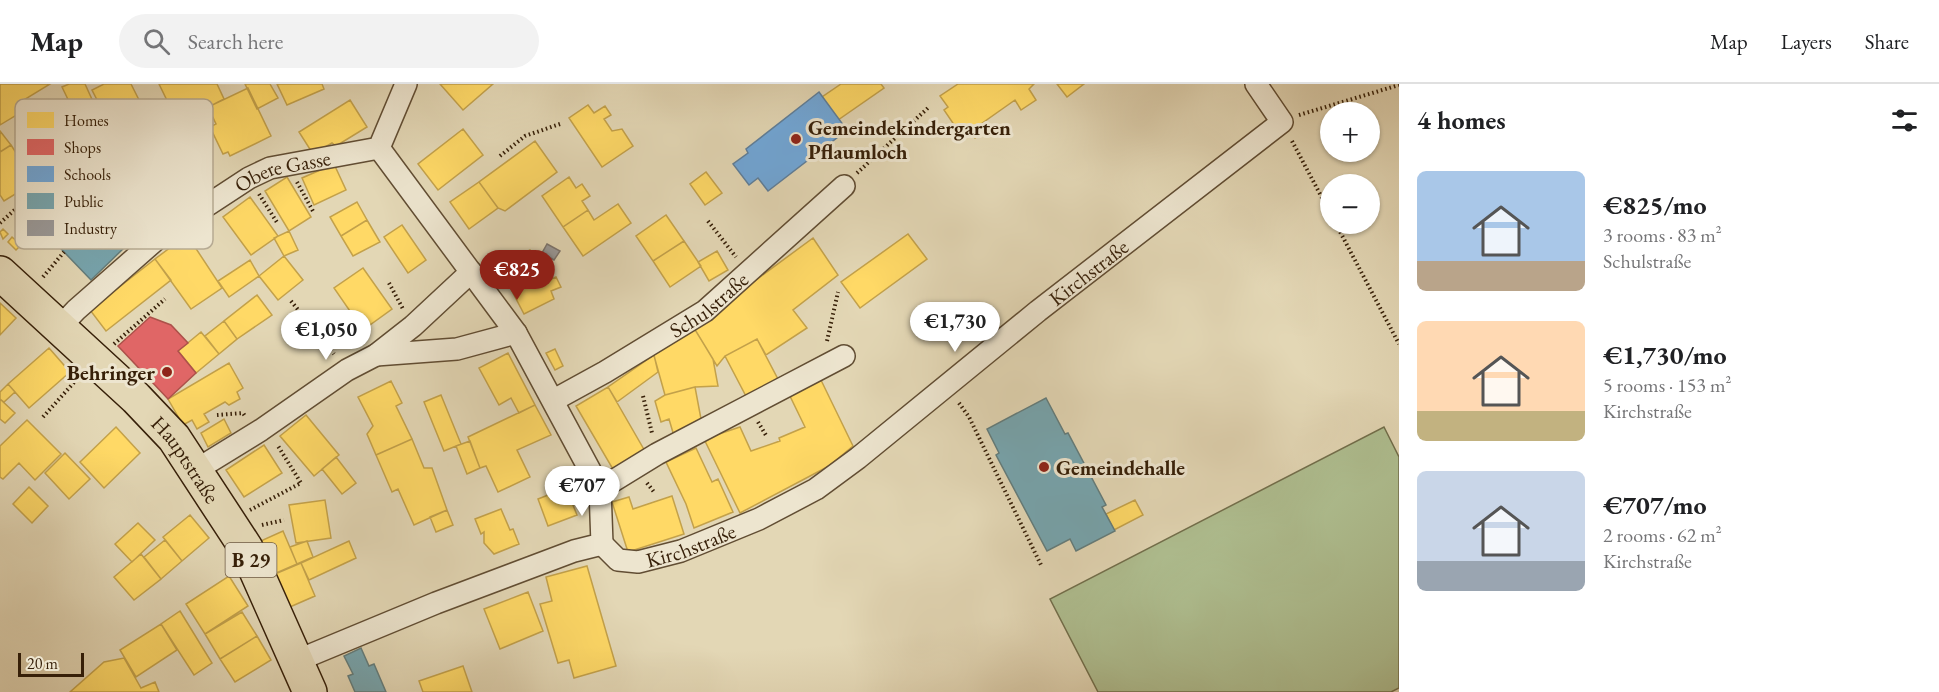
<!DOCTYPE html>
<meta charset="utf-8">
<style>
body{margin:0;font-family:"EB Garamond",serif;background:#f2f2f2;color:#202124;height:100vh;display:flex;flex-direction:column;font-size:22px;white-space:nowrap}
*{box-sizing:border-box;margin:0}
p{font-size:20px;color:#757577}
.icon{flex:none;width:33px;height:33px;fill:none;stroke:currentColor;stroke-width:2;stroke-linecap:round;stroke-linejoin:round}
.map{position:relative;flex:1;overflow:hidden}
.drawer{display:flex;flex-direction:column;background:#fff;width:540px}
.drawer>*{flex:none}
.fabs{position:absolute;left:1320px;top:18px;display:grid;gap:12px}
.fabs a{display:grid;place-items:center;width:60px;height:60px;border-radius:50%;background:#fff;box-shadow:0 2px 4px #0004;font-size:30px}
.scale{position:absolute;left:18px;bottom:15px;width:66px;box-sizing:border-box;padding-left:6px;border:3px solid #361f08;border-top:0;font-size:16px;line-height:21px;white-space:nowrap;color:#361f08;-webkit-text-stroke:4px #ede5cf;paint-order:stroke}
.price{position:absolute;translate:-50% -51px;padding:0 14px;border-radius:21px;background:#fff;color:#222;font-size:20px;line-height:39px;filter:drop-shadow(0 2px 3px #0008)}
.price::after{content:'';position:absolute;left:50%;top:36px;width:18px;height:14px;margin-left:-9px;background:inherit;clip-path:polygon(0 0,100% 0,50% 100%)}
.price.selected{background:#8f2418;color:#fff}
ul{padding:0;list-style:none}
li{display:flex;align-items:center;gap:18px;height:150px;padding:0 18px}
li span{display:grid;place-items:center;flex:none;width:168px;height:120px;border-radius:9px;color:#555}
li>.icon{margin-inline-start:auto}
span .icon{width:72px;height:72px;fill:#fffc;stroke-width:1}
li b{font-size:26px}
h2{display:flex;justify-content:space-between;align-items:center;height:72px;padding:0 18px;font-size:26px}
header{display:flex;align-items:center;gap:36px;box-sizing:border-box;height:84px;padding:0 30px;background:#fff;border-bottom:2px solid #e0e0e0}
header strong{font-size:28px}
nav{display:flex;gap:33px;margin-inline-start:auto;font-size:21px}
.search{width:420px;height:54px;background:#f2f2f2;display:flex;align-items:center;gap:15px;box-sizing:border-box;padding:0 21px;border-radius:33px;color:#757577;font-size:22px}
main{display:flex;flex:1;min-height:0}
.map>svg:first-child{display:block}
</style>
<header>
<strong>Map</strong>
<div class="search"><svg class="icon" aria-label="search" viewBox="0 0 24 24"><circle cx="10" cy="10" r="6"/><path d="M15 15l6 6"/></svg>Search here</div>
<nav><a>Map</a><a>Layers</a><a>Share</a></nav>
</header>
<main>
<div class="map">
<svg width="1399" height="608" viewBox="0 0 1399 608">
<rect width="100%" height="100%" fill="#e3d7b5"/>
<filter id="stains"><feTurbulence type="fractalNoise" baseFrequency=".00333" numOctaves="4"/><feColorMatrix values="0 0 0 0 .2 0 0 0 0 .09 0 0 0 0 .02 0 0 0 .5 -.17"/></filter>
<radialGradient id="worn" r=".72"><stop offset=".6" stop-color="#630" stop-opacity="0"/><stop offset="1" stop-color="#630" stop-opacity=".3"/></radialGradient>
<path fill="#afbf91" stroke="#726f4c" stroke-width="1.5" d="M1384 343 1399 373V604L1391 608H1098L1050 515Z"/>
<path fill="#ffd966" stroke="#c3a14a" stroke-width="1.5" d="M0 0H50L22 17 25 26 0 41Z
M69 0H85L105 44 86 53 62 3Z
M104 0H131L151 40 118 57 92 6Z
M159 0H217L224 15 178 39Z
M245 0H270L278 14 257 25Z
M277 0H322L324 5 287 21Z
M440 0H493L463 26Z
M841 0H881L884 4 838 36 822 13Z
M958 0H1034L1029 5 1036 16 1021 26 1015 16 981 40 985 47 975 54 969 46 961 51 944 26 948 23 940 12Z
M1057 0H1084L1067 13Z
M248 4 271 52 230 72 228 68 223 70 210 43 216 40 208 23Z
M350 16 367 43 336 62 332 59 313 70 299 48Z
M588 21 594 29 605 22 611 31 604 35 612 47 622 45 633 62 602 83 569 34Z
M463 45 483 71 438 106 418 80Z
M0 47 11 61 0 68Z
M535 57 557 88 505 127 498 124 479 98Z
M11 61 35 98 4 117 0 111V68Z
M334 80 346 106 314 121 302 94Z
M706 88 722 109 705 121 690 100Z
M287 93 311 133 289 147 265 107Z
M569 93 576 104 582 100 590 112 582 117 588 126 563 143 542 112Z
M479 98 498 124 469 145 450 118Z
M250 113 278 152 251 171 223 133Z
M357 118 367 136 341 152 330 133Z
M618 120 631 139 583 172 563 143 588 126 594 136Z
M666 131 684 157 653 177 636 152Z
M367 136 380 158 353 172 341 152Z
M402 141 426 176 408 189 384 153Z
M3 145 8 150 3 155 0 148Z
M289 147 298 166 284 172 274 154Z
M908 150 927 175 860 224 841 198Z
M187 151 222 204 191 225 155 175Z
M12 153 21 161 16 166 8 158Z
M813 154 838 191 793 226 807 244 766 271 757 255 725 272 717 282 694 244 726 218Z
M684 157 701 182 670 203 653 177Z
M530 166 543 191 512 207 499 181Z
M717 167 728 186 709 197 698 178Z
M284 172 303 196 278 216 259 192Z
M155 175 171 196 106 247 90 226Z
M250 176 259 192 229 213 218 197Z
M363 184 392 225 363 246 334 204Z
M545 188 549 196 556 193 561 203 551 207 554 215 524 230 512 207 543 191Z
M257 211 272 231 237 255 224 237Z
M0 219 16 234 0 251Z
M224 237 237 255 219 270 205 252Z
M694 244 713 275 718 302 695 303 665 311 653 268Z
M201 248 219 270 196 289 178 267Z
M757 255 780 299 748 316 725 272Z
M49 264 70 288 29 324 8 300Z
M555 265 563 282 555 286 546 269Z
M508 269 535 321 519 329 511 314 499 321 479 284Z
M654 271 658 288 617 318 608 303Z
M229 279 243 304 237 308 240 315 229 321 225 318 204 330 209 338 197 345 192 336 183 341 168 315Z
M819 292 853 362 829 382 740 429 704 355 740 343 751 367 780 357 779 354 805 343 788 308Z
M391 297 402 319 396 322 412 355 376 371 367 350 373 342 358 313Z
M8 300 15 308 4 318 0 315V308Z
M608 303 646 369 614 387 576 322Z
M695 303 701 335 674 352 669 335 661 338 655 317 665 311Z
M441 311 461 360 444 367 424 318Z
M0 315 15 329 5 339 0 335Z
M535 321 551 351 517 366 530 393 498 408 486 382 480 384 468 353Z
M306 331 339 371 314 392 280 352Z
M224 335 231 349 208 363 201 349Z
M27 336 61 370 35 396 19 379 3 395 0 393V362Z
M116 343 140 369 104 404 80 378Z
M412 355 424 384H432L447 426 414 441 398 405 392 408 376 371Z
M470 357 480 384 467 390 456 362Z
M264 361 282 389 244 413 226 386Z
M696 364 712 398 718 395 733 428 694 444 686 420 666 378Z
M65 369 90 395 69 415 45 389Z
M336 373 356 399 342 410 322 385Z
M29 403 48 422 32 439 13 420Z
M566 404 577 431 548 442 538 415Z
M672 412 684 450 628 468 612 418 629 413 633 425Z
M325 416 331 454 296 459 289 421Z
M1135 416 1143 431 1114 446 1106 430Z
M501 425 510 446 513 445 519 460 494 470 484 459V448L481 450 475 435Z
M447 426 453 441 436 448 430 433Z
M190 431 209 454 182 477 163 453Z
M138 439 155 456 132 478 115 460Z
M283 447 297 480 267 493 254 460Z
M165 456 182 477 161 495 144 473Z
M307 457 313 473 297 480 290 463Z
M349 457 356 474 309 496 301 479Z
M141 470 161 495 134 516 114 493Z
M301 479 315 512 283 526 268 493Z
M587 482 616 582 574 594 569 576 558 579 540 520 552 517 546 493Z
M229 492 248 522 205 550 186 520Z
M528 508 543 547 500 565 484 525Z
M180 527 212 579 194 591 161 540Z
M242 528 257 552 220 575 205 550Z
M161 540 177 566 136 593 120 566Z
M257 552 271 576 235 598 220 575Z
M124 574 141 604 155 598 159 608H70L104 578Z
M463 582 472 608H423L419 597Z"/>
<path fill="#e06666" stroke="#ad514a" stroke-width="1.5" d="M150 233 171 241 188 259 178 267 196 289 168 315 118 262Z"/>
<path fill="#6fa8dc" stroke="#5e7f9c" stroke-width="1.5" d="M819 8 847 46 768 107 758 94 749 101 733 80 748 69 746 65Z"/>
<path fill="#76a5af" stroke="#637d7d" stroke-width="1.5" d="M74 110 125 163 91 196 40 143Z
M1046 314 1065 350 1068 349 1106 421 1102 423 1115 447 1076 467 1070 455 1047 467 996 371 999 369 987 345Z
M361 564 369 582 374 580 386 608H355L348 592 353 590 344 572Z"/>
<path fill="#999" stroke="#7b746e" stroke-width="1.5" d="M547 160 560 167 554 176 542 169Z"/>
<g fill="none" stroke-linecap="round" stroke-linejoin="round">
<defs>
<g id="street">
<path d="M379 64 516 249 600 405"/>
<path id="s1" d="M60 243 76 226 159 153 249 94 270 84 379 64 406 0"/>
<path d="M376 271 457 265 516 249"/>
<path id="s2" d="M554 316 605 288 705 227 844 102"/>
<path d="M196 386 261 346 347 286 376 271 413 242 471 188"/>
<path id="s3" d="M602 460 618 476 638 478 681 467 759 435 816 405 858 374 1038 227 1282 38 1256 0"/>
<path d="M296 577 436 519 574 467 602 460 600 405 657 370 844 272"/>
</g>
<g id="primary">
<path id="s4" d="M0 189 136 314 174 354 246 464 310 608"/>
</g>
</defs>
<use href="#street" stroke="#614d33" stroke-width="24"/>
<use href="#primary" stroke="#361f08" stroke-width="36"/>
<path stroke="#361f08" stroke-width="4" stroke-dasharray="1.5 3" stroke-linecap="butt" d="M1299 31 1399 1
M1292 57 1330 129
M500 72 525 52 560 40
M857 89 929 23
M297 98 314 129
M82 107 127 154
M259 110 278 140
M708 137 736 173
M0 139 56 89
M1336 140 1399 260
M43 193 64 168
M389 199 403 225
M291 217 334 270
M827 257 838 208
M114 260 165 215
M643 312 652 349
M959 319 969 333 1041 481
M217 331 243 329 245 332
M43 333 78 294
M758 338 767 353
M647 399 654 408
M250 426 301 399 278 362
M262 441 284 436"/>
<use href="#street" stroke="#ede5cf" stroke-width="21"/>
<use href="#primary" stroke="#e3d7b5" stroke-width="33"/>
</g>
<g fill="#8f2418" stroke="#ede5cf" stroke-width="2">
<circle cx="796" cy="55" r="6"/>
<circle cx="167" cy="288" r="6"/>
<circle cx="1044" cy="383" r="6"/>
</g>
<g text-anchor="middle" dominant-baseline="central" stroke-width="6" stroke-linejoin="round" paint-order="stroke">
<rect fill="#ede5cf" stroke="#6d5a44" stroke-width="1.5" x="225.5" y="459" width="51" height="34" rx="4.5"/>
<g font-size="20" font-weight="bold" fill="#361f08">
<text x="251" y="476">B 29</text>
</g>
<g font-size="21" font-weight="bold" fill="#361f08" stroke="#ede5cf" text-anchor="start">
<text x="808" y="43">Gemeindekindergarten<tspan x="808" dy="24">Pflaumloch</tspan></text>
<text x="155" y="288" text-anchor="end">Behringer</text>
<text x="1056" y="383">Gemeindehalle</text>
</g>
<g font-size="21" fill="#361f08" stroke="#ede5cf">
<text stroke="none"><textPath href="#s1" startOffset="276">Obere Gasse</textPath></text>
<text stroke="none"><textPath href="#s3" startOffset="584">Kirchstraße</textPath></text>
<text stroke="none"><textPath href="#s2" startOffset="182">Schulstraße</textPath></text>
<text stroke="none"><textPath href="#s4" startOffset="264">Hauptstraße</textPath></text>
<text stroke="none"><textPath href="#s3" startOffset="98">Kirchstraße</textPath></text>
</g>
</g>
<rect x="15" y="15" width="198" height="150" rx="9" fill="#ede5cf" stroke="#b6aa93" stroke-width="1.5"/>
<rect x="27" y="28" width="27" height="16" fill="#ffd966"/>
<rect x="27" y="55" width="27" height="16" fill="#e06666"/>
<rect x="27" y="82" width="27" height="16" fill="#6fa8dc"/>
<rect x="27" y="109" width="27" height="16" fill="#76a5af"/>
<rect x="27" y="136" width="27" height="16" fill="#999"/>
<g font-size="16" fill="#361f08">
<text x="64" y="42">Homes</text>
<text x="64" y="69">Shops</text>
<text x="64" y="96">Schools</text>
<text x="64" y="123">Public</text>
<text x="64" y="150">Industry</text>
</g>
<rect width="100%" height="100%" filter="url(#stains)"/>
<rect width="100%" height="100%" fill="url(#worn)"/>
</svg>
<div class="fabs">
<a>+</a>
<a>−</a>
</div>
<div class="scale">20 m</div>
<b class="price selected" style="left:517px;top:217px">€825</b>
<b class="price" style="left:955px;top:269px">€1,730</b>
<b class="price" style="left:326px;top:277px">€1,050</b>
<b class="price" style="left:582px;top:433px">€707</b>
</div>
<section class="drawer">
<h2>4 homes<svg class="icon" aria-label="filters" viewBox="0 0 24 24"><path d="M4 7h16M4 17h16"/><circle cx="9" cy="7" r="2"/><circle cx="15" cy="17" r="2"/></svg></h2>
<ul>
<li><span style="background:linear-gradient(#a9c7e8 75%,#b9a48a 0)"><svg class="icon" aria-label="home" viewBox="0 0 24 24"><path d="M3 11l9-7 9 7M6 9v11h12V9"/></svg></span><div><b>€825/mo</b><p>3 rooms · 83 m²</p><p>Schulstraße</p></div></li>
<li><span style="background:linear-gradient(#ffd9b3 75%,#c2b280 0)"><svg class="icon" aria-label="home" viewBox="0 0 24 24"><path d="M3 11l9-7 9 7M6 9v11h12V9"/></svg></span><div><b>€1,730/mo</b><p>5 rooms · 153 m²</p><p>Kirchstraße</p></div></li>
<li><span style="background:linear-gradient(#c9d6e8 75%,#9aa5b1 0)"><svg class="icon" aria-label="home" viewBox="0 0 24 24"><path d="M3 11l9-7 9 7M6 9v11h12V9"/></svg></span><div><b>€707/mo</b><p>2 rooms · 62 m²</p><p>Kirchstraße</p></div></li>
</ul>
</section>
</main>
